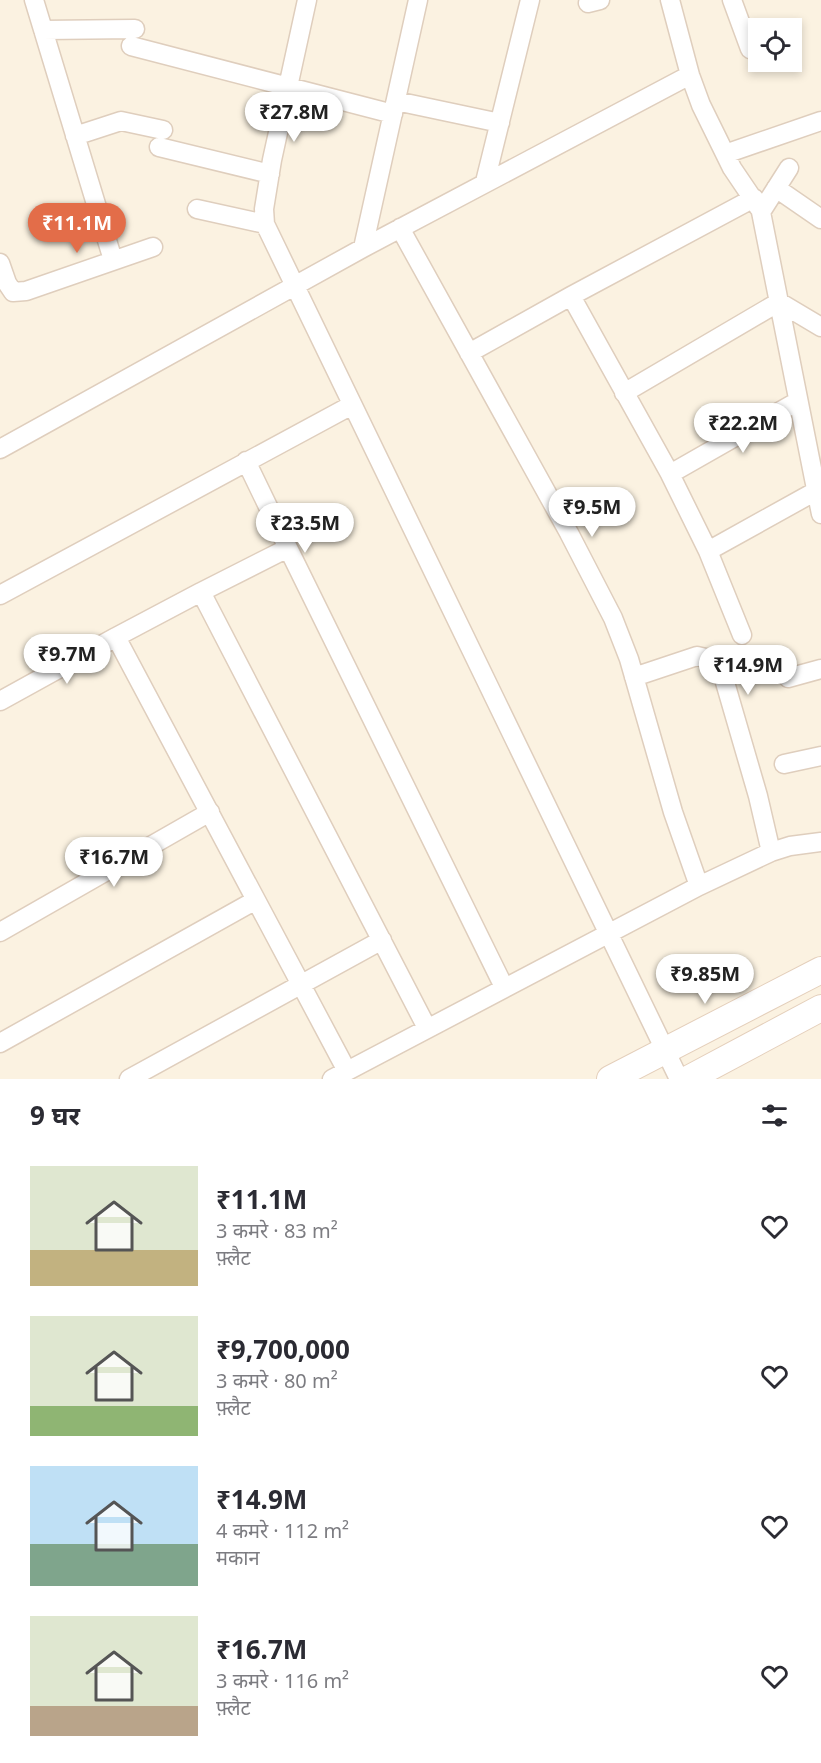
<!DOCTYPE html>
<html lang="hi">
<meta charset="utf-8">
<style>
body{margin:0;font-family:"Noto Sans","Noto Sans Devanagari",sans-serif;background:#f7f7f7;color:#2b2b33;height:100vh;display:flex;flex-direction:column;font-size:22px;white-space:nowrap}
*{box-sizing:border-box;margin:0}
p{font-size:20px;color:#7c7c81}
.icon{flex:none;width:33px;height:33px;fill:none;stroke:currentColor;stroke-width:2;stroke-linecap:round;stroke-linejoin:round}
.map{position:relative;height:1079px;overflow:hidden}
.sheet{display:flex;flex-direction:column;background:#fff;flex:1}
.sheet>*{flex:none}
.buttons{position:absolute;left:748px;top:18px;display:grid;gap:12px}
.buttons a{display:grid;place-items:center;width:54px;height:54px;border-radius:0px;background:#fff;box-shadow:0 3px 9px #0003;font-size:30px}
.price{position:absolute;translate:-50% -51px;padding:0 14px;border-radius:21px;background:#fff;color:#222;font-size:20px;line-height:39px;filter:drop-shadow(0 2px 3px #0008)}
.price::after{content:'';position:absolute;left:50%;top:36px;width:18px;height:14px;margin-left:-9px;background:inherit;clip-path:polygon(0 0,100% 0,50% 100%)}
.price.selected{background:#e36d49;color:#fff}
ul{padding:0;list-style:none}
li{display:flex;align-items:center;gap:18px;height:150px;padding:0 30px}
li span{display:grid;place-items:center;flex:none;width:168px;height:120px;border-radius:0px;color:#555}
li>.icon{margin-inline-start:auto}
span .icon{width:72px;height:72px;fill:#fffc;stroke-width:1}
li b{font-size:26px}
h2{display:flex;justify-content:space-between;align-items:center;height:72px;padding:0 30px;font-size:26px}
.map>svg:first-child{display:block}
</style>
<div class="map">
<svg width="821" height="1079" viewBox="0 0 821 1079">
<rect width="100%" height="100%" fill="#fbf2e1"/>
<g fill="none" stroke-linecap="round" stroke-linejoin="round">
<defs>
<path id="street" d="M34 0 113 260
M307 0 272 160 264 209 265 224 679 1079
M670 0 690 75 701 105 732 168 759 208
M732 0 750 49
M588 3 600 0
M43 30 135 29
M131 46 393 114
M396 101 500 123
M75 136 121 121 163 130
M159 147 270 174
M725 154 821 121
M789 168 761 212 821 514
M485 182 530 0
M776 188 821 219
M197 209 265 224
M400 228 569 533 613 618 629 659 673 812 699 886
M363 248 418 0
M0 263 7 283 13 292 26 291 153 247
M571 296 670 474 708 551
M469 353 571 296 754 198
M624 393 779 302 821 327
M0 449 363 248 690 75
M670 474 798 401
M288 548 504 987
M201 592 288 548 246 461
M0 595 352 405
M742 635 708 551 816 491
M634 677 697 656 710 659 722 672 758 796 771 852
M788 678 821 669
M0 701 116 637
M784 764 821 756
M0 932 210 812
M0 1043 256 900
M347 1071 116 637 201 592 427 1028
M129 1079 382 940
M332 1079 699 886 771 852 790 846 821 842"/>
<path id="secondary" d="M610 1079 821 970
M688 1079 821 1008"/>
</defs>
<use href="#street" stroke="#dfcebd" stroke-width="21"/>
<use href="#secondary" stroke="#e4cfbb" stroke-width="28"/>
<use href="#street" stroke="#fff" stroke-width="18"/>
<use href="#secondary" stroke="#fff" stroke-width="26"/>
</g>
</svg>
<div class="buttons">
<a><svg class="icon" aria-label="locate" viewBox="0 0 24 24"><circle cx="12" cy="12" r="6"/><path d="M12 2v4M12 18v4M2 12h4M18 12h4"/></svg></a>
</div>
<b class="price" style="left:294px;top:143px">₹27.8M</b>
<b class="price selected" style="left:77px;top:254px">₹11.1M</b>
<b class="price" style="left:743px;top:454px">₹22.2M</b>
<b class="price" style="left:592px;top:538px">₹9.5M</b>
<b class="price" style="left:305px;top:554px">₹23.5M</b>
<b class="price" style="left:67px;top:685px">₹9.7M</b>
<b class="price" style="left:748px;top:696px">₹14.9M</b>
<b class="price" style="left:114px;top:888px">₹16.7M</b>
<b class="price" style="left:705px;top:1005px">₹9.85M</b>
</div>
<section class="sheet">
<h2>9 घर<svg class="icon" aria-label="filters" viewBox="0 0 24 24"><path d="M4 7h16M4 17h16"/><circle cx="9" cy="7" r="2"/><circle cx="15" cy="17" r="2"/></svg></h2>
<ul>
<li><span style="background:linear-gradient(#dfe7d0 70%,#c2b280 0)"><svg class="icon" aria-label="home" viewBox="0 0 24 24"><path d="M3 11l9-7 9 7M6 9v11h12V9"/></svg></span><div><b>₹11.1M</b><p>3 कमरे · 83 m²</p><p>फ़्लैट</p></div><svg class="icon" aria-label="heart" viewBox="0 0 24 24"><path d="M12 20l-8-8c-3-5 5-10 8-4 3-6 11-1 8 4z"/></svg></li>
<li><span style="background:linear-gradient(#dfe7d0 75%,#8fb573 0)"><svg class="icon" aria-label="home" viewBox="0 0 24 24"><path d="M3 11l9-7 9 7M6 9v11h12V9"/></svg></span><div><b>₹9,700,000</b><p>3 कमरे · 80 m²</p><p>फ़्लैट</p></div><svg class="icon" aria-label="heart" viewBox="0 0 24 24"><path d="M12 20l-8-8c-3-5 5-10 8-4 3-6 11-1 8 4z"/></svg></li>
<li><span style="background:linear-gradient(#bfe0f5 65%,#7fa58c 0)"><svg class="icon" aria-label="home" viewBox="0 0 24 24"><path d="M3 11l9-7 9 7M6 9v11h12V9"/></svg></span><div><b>₹14.9M</b><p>4 कमरे · 112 m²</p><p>मकान</p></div><svg class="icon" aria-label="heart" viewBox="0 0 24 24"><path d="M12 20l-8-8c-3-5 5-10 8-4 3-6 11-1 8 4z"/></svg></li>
<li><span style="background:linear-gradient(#dfe7d0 75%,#b9a48a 0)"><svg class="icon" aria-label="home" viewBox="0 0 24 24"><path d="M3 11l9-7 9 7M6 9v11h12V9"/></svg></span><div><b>₹16.7M</b><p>3 कमरे · 116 m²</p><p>फ़्लैट</p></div><svg class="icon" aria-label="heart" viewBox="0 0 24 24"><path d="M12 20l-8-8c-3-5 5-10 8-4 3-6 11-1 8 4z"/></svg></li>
</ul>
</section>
